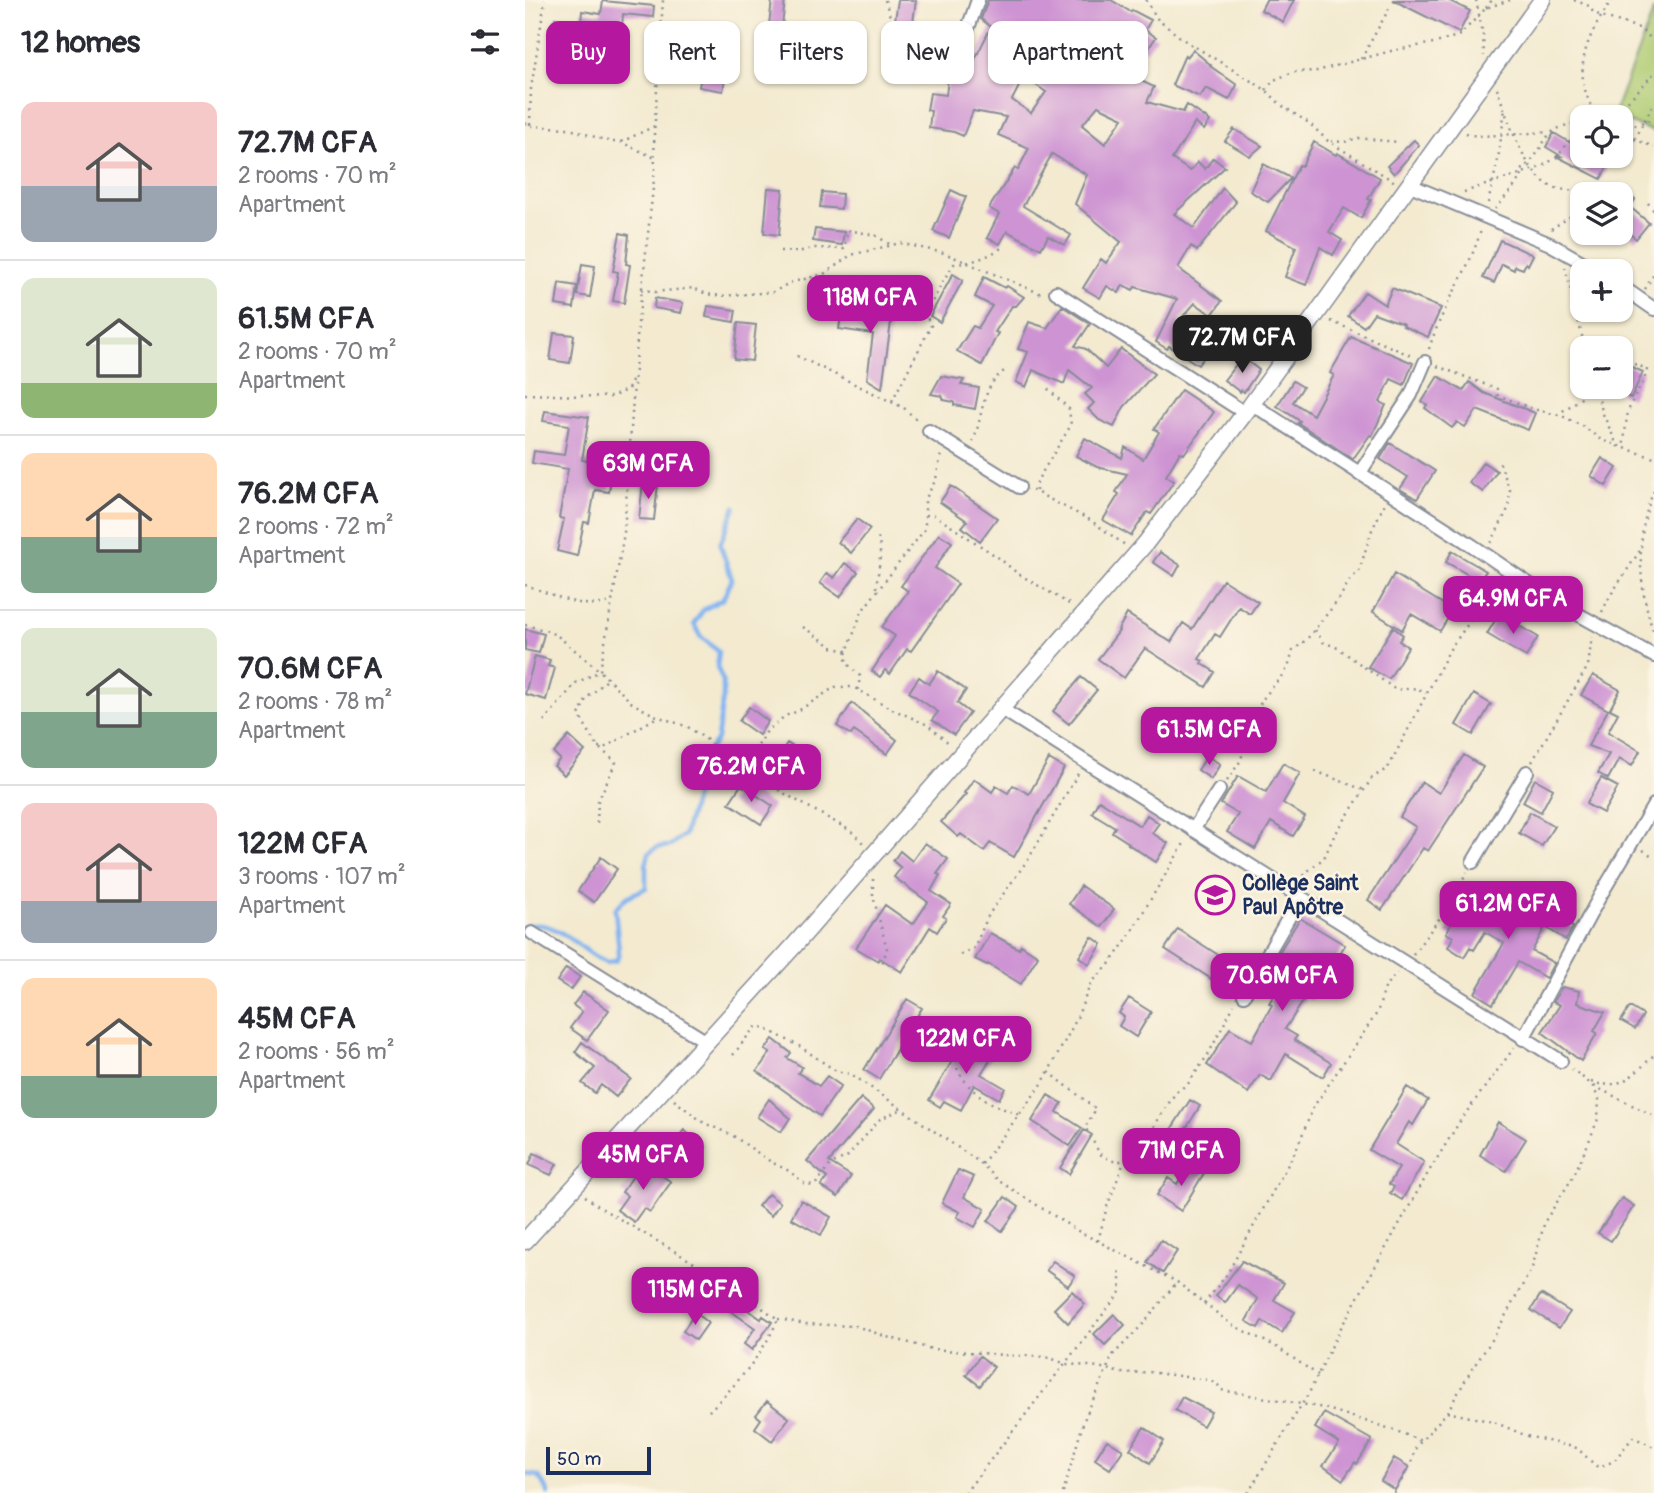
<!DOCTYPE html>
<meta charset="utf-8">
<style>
body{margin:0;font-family:Pangolin,sans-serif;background:#f7f7f7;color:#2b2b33;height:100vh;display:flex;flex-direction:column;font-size:26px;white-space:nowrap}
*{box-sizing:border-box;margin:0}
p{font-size:23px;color:#7c7c81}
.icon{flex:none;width:38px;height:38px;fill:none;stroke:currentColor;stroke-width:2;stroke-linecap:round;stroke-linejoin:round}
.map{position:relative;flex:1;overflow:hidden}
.drawer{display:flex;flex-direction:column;background:#fff;width:525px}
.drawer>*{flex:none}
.hud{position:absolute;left:21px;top:21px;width:665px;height:63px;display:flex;gap:14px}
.fabs{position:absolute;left:1045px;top:105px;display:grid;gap:14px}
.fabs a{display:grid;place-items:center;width:63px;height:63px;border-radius:14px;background:#fff;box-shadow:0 2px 5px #0004;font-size:35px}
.scale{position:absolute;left:21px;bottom:18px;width:105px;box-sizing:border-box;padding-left:7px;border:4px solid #1b2f5e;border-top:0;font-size:19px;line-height:24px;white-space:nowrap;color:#1b2f5e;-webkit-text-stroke:5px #fcf5e5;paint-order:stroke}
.price{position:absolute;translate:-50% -60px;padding:0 16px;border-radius:14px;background:#b5179e;color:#fff;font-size:23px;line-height:46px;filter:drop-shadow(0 2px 4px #0008)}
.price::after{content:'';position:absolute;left:50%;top:42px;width:21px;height:16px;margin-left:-10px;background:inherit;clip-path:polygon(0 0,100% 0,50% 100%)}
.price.active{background:#222;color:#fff}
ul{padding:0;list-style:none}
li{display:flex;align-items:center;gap:21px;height:175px;padding:0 21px}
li+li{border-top:2px solid #e1e1e2}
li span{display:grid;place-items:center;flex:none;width:196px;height:140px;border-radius:14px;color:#555}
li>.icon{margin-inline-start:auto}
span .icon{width:84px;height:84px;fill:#fffc;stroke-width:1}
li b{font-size:30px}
h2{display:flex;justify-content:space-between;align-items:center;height:84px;padding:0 21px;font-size:30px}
.tag{padding:0 24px;border-radius:14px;background:#fff;box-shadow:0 2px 5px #0004;font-size:24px;line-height:63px}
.tag.active{background:#b5179e;color:#fff}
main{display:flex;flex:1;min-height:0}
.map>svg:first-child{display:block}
</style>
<main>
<section class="drawer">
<h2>12 homes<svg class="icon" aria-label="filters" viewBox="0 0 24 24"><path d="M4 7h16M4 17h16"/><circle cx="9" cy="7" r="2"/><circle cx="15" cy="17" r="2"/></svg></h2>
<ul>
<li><span style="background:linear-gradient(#f6c9c9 60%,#9aa5b1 0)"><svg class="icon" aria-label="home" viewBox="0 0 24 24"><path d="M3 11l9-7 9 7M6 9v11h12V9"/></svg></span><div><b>72.7M CFA</b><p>2 rooms · 70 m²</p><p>Apartment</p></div></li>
<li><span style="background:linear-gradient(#dfe7d0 75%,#8fb573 0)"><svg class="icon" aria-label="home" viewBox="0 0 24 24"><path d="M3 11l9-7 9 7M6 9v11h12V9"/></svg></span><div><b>61.5M CFA</b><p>2 rooms · 70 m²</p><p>Apartment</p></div></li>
<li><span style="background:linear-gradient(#ffd9b3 60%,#7fa58c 0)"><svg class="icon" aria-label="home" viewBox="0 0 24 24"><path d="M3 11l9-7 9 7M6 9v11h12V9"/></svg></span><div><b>76.2M CFA</b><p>2 rooms · 72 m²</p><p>Apartment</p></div></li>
<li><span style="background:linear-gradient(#dfe7d0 60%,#7fa58c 0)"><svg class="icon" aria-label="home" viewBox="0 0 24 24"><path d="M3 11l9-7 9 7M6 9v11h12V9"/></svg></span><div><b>70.6M CFA</b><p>2 rooms · 78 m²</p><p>Apartment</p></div></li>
<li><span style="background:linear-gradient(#f6c9c9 70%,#9aa5b1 0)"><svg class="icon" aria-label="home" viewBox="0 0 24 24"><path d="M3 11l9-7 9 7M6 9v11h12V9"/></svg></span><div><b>122M CFA</b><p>3 rooms · 107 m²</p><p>Apartment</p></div></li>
<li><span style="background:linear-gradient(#ffd9b3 70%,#7fa58c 0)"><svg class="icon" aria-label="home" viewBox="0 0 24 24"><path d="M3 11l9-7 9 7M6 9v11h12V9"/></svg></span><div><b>45M CFA</b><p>2 rooms · 56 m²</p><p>Apartment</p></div></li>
</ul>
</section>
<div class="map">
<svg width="1129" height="1493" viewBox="0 0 1129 1493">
<rect width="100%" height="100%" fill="#fcf5e5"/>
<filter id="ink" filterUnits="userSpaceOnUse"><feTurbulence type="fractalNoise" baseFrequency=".0143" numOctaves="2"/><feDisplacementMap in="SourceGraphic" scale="14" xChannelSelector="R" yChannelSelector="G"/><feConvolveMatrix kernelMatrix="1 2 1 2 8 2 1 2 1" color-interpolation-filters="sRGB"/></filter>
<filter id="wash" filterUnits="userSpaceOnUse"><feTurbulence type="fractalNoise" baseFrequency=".00686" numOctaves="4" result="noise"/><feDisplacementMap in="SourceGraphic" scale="28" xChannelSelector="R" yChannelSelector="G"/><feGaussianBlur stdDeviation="1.57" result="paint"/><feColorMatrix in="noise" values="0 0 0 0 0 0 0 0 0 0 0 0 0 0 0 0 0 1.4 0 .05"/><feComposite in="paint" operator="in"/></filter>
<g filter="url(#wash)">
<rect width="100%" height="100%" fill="#f3ead0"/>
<path fill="#aecb71" stroke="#647d68" stroke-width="2" d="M1129 9V132L1088 116Z"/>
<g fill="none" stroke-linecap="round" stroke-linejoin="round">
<path stroke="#84b5f0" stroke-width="4.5" d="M0 927C30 915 56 953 82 963L92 960 94 951 90 909 102 897 121 888V865L124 853 132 847 144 846 159 835 183 753 192 739 198 698V681L192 667 194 652 175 636 169 624 178 610 198 599 207 579 195 544 210 507
M0 1474 14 1476 23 1493"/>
</g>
<g id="blocks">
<path fill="#cd93d3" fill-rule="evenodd" d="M247 0H260L257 26 244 25Z
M373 0H391L387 30 369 27Z
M463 0H586L606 12 607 10 626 20 620 30 631 37 622 51 613 46 597 72 629 87 622 102 658 112 662 105 685 121 679 130 670 123 647 159 665 171 673 162 680 169 688 158 700 167 649 214 669 228 698 188 711 202 672 251 666 246 653 268 697 301 687 315 670 303 653 322 678 339 688 318 698 323 686 348 673 365 644 346 642 349 631 342 652 299 610 287 608 290 598 285 594 293 582 286 575 298 558 288 576 259 581 263 596 242 550 204 562 175 527 154 498 206 546 235 540 245 523 236 516 249 482 231 475 244 462 238 474 214 464 208 490 168 493 170 504 148 473 135 481 117 448 111 438 136 429 132 404 128 406 111 402 110 405 93 421 95 423 79 436 81 443 68 445 69 466 27 456 19ZM507 34 524 46 501 78 521 92 506 113 487 100 501 73 468 55 499 44ZM571 41 592 55 580 75 558 60ZM573 106 598 118 580 144 557 125Z
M741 0H769L758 22 736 10Z
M868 0H923L945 11 934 33Z
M78 1 129 6 128 17 98 14 97 28 73 25 70 43 27 36 30 18 56 22 57 11 76 14Z
M182 41 205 44 198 91 174 87Z
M668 50 686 65 685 66 712 85 704 100 681 88 675 97 647 85 660 55 662 57Z
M709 129 737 146 725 156 700 141Z
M1029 133 1057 150V156H1079L1086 159 1076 179 1031 156H1036L1021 147Z
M889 140 894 145 869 174 862 166Z
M789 142 811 155 812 153 855 178 843 199 846 200 836 218 819 208 804 232 817 240 808 255 795 247 781 285 760 277 771 247 741 231 774 165 777 166Z
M738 164 766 178 743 202 725 191Z
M243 188 258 189 254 235 239 233Z
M1096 189 1110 200 1105 207 1124 223 1111 239 1096 226Z
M426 190 441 197 424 238 408 231Z
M297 192 317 194 316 209 295 207Z
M290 229 319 232 317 245 288 241Z
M95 233 104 235 101 264 105 265 99 303 88 301 93 272 88 271Z
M975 240 1008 255 1003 265 1001 263 998 269 990 266 989 270 977 264 969 283 958 278Z
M57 264 70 266 65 297 52 295Z
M428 274 438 280 415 322 405 316Z
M459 277 480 288 482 286 499 297 491 306H487L470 332 473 333 457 365 432 351 448 326 453 328 467 306 450 297Z
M34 283 52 286 49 308 31 305Z
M867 288 916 308 903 337 878 326 879 324 849 313 839 327 823 316 840 292 860 305Z
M130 298 158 303 156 313 129 308Z
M318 303 364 310V315H367L357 388 342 379 348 334 314 329Z
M183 306 211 310 209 322 181 317Z
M537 306 565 324 550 346 561 349 581 368 596 349 629 374 599 407 589 427 574 420 563 409 569 403 560 394 567 388 544 370 539 384 508 370 501 387 491 382 503 352 493 349 504 322 522 328Z
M213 323 231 325 227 361 209 359Z
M29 333 49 335 45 363 25 360Z
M826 337 888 363 879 385 866 379 855 402 861 405 847 436 845 435 828 459 773 423 775 421 752 406 768 381 778 387 768 402 788 415 809 375 805 373Z
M717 357 734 370 719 392 716 390 715 392 699 380Z
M1100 364 1118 372 1106 398 1096 394V375Z
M416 376 439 380 436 385 454 388 450 409 429 405V402L419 400 417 396 406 394Z
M913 376 938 391 944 382 959 393 1010 413 1003 430 952 410 940 427 932 422 927 428 900 408 902 405 897 402Z
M656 390 689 412 659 454 655 452 641 476 649 481 626 514 622 512 606 536 578 520 594 494 591 492 602 474 572 467 551 456 560 438 597 458 600 447 618 459 634 432 629 429Z
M20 411 64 417 57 460 88 465 84 492 70 490 64 523 59 522 52 556 32 551 39 519 34 518 43 469 7 463 9 451 39 455 44 425 18 421Z
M865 443 910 471 892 499 875 489 883 477 855 459Z
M1077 458 1092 468 1081 486 1066 476Z
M958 462 972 471 958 492 944 483Z
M118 482 133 484 129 520 114 519Z
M426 486 472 518 455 541 437 527 442 521 415 502Z
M332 519 345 529 326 553 313 542Z
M414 534 427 542 410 568 433 584 386 651 382 649 365 674 360 670 355 677 347 671 370 636 357 627 383 591 376 586Z
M927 551 961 571 954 581 921 562Z
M635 552 655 565 649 576 628 562Z
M320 563 333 572 315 597 295 583 302 573 309 578Z
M869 574 928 610 915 631 886 614 877 630 848 612Z
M698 580 733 602 725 614 714 607 695 637 690 634 674 659 678 661 676 663 690 672 681 687 620 648 599 678 573 659 594 631 593 630 602 614 646 642 658 623 667 629Z
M974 614 1013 637 1001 657 962 634Z
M868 627 878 635 874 641 883 647 864 679 843 667Z
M0 629 19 634 14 653 0 650Z
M10 656 25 660 23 666 30 668 21 700 0 694Z
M413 671 441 690 432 703 445 713 429 735 407 720 413 712 384 692 394 677 404 684Z
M1068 675 1095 690 1085 709 1093 713 1083 732 1115 751 1107 766 1094 759 1083 779 1073 773 1084 754 1063 746 1083 710 1056 695Z
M556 677 572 690 544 724 528 711Z
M949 694 966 704 948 735 931 725Z
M327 703 372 740 362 754 329 731 326 735 312 726Z
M224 707 243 721 234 735 214 721Z
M44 736 60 751 39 775 29 766 35 759 29 753Z
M262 743 273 750 260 769 249 762Z
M939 755 958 767 903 851 898 848 857 910 843 900 891 827 875 817 897 782 914 793Z
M682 756 695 764 686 779 673 770Z
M524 759 539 768 489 857 465 843 459 851 436 834 433 837 416 822 441 794 439 793 449 779 467 792 471 786 483 793 488 785 504 794Z
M758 763 775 773 758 803 780 817 768 836 746 822 730 849 702 832 713 814 696 804 713 776 741 792Z
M1076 778 1093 787 1078 813 1061 804Z
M1010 779 1028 789 1016 812 998 802Z
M216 785 248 806 236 824 204 803Z
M574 800 615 826 622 815 634 823 627 833 643 843 631 862 603 844 604 843 587 832 590 827 567 813Z
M1005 812 1029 826 1017 846 994 833Z
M400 843 423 859 412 874 415 875 406 891 426 904 418 916 421 918 412 932 405 927 377 972 355 958 353 961 331 948 360 905 387 924 389 923 403 902 369 877 376 868 368 861 375 851 387 861Z
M76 857 92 869 69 902 53 891Z
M556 886 589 909 577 927 544 904Z
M988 892 1048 927 1041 940 1020 927 1007 951 1029 963 1021 978 993 962 968 1004 950 993 979 943 960 932 949 950 945 947 939 957 923 947 928 937 921 933 931 916 939 920 945 909 970 924Z
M775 918 820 945 786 1000 781 997 760 1029 772 1036 769 1040 806 1063 798 1077 761 1054 746 1081 735 1075 723 1093 682 1065 705 1028 727 1041 747 1005 744 1003 763 974 747 964Z
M653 929 715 969 702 989 640 949Z
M465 933 494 949 496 945 513 956 496 984 463 964 462 965 450 959Z
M567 937 577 944 564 964 554 957Z
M41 968 55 977 46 990 32 981Z
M1037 987 1054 991 1052 1003 1080 1012 1069 1031 1072 1033 1056 1061 1017 1032 1035 1005 1028 1002Z
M58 992 84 1010 62 1040 45 1028 57 1012 48 1005Z
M604 998 626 1012 611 1037 594 1026 599 1017 594 1013Z
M382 999 397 1008 354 1079 339 1070Z
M1105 1007 1118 1015 1110 1029 1096 1021Z
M444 1033 455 1041 453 1044 469 1053 456 1074 480 1088 474 1099 449 1085 436 1110 419 1101 415 1107 404 1100Z
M248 1039 266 1053 262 1058 277 1067 273 1073 294 1086 302 1076 316 1086 295 1116 232 1071 245 1053 240 1050Z
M57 1042 106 1079 91 1097 76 1085 70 1093 57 1083 70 1068 50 1052Z
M882 1087 903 1100 888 1125 884 1122 871 1144 899 1162 877 1200 865 1193 869 1187 864 1184 874 1168 844 1150Z
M523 1095 537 1103 532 1112 557 1128 545 1146 507 1121Z
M336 1098 349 1109 304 1162 326 1176 313 1197 296 1186 302 1178 282 1161Z
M244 1099 265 1118 256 1132 232 1117Z
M665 1100 675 1106 657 1135 647 1128Z
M973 1122 1001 1139 981 1171 955 1155Z
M159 1130 177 1145 164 1160 146 1146Z
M559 1130 567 1135 544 1174 535 1168Z
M9 1153 32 1164 26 1175 4 1165Z
M118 1162 146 1182 125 1212 119 1208 109 1222 92 1210 102 1196 97 1192Z
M664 1164 679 1173 656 1211 632 1195 643 1178 652 1184Z
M433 1170 449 1177 439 1197 460 1209 450 1227 432 1217 435 1212 417 1203Z
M243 1194 255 1203 246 1216 233 1206Z
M480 1197 494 1207 477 1231 463 1221Z
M1097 1198 1109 1206 1086 1241 1073 1233Z
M276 1200 306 1217 296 1235 266 1218Z
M636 1240 652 1251 638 1273 622 1262Z
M528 1261 550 1276 543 1286 521 1270Z
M717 1261 759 1283 749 1300 770 1312 757 1333 737 1321 733 1328 721 1321 733 1299 713 1285 700 1303 691 1296Z
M547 1291 560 1304 543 1323 529 1309Z
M1016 1294 1045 1312 1034 1328 1006 1310Z
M206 1298 236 1319 238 1316 247 1322 227 1350 219 1344 230 1328 200 1307Z
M170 1313 183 1323 171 1340 158 1331Z
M589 1314 600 1325 580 1345 569 1334Z
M455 1356 469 1367 455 1386 441 1375Z
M657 1397 686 1412 678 1426 650 1410Z
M242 1401 264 1418 247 1441 230 1428 236 1419 231 1415Z
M799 1413 847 1440 832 1464 830 1462 818 1480 798 1466 814 1443 790 1428Z
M619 1427 639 1441 625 1463 605 1449Z
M582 1440 598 1450 585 1469 570 1459Z
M869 1458 884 1467 870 1490 856 1481Z"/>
</g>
</g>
<g filter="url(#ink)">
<use href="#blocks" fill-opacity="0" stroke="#878c97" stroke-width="2"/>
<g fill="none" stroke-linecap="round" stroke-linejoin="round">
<defs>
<path id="minor" d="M431 62 453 0
M885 185 1025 244 1073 271
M1096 286 1129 309
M531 292 720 413
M727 404 948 546 1029 601 1129 656
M404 431 494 487
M834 474 886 395 900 362
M475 708 1036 1061
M668 830 694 790
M948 862 1002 772
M7 933 182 1042
M719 995 775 898
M998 1039 1075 896 1129 805"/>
<path id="tertiary" d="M0 1241 267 948 620 544 726 405 1017 0"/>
</defs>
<use href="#minor" stroke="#878c97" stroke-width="16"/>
<use href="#tertiary" stroke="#878c97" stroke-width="19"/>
<path stroke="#878c97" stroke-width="2.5" stroke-dasharray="2 5" stroke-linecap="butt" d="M360 0 370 33 383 43 394 55 401 68 413 71 419 69
M621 0 633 20 659 40 741 90 756 105 784 123 803 141 870 182
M951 0 958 34 959 56
M1049 0 1064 6 1068 12 1076 16 1114 28 1129 41
M961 8 967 0
M836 59 865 7
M972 88C982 117 997 167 1022 184 1036 194 1070 190 1086 187
M741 90 749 80 768 72 792 71 866 51 914 42 935 35 961 8 985 0
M1073 117C1044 74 1060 39 1087 0
M1080 117C1100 106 1114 90 1129 73
M0 123 5 126 42 128 86 142H96L130 158
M5 125 6 89 20 0
M1096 129 1129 119
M941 133 946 135 957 136 1024 132
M1096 134 1129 147
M1110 139 1129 103
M806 141 819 142 833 138 872 142
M96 142 130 126
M996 170C1027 146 1010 129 1057 122
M939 192 1016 167 1032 157 1046 139
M1077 194 1084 189
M963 203 973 160 980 109
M1123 203 1129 211
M970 209 989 187 998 173
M1026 229 1057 209
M255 251 273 252 289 248 319 249 323 230 350 235 366 245
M1040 267 1060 348
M116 289 130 292 169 288 181 294 196 296 249 292 264 283 299 274 326 255 375 243 419 253 519 295
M1120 289 1129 274
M806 321 889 357
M904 349C917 306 943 274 956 230
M272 356 379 408 394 422
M1096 359 1122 369C1120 383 1111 391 1106 404 1100 417 1101 433 1098 448
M912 366 972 389V395L1008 409 1037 416 1059 427 1076 440 1129 458
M1070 387 1078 414 1093 447
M0 394 87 397 103 389 108 379
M367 401 406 326 401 315 419 279 429 264C448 263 462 257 478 247
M1032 415 1055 399 1062 387
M448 442C458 418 456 382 483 369
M507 490 565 520 600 545
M511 491 512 481 546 425 544 409 522 388
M1129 491C1109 536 1114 589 1129 634
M401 515H409L474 558 492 573 546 605
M966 543 983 509 985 490 974 461
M0 585C29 594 58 612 88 601
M351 588C353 570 359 549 351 533
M1077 612 1085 596 1116 549
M0 625 23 631 34 637 75 671 107 703 129 715 163 727 182 740 192 751 222 763 230 769 235 777 255 791 326 831 339 844
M278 627 309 648 322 651
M790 630 798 642 813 648 871 690 892 688 901 693
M333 690 335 676 325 667 320 657 337 611 400 529V500L411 479 416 454
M19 721 51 683 75 671 99 533 113 324 130 170 129 135 138 0
M73 747 79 748 134 716
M1007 762 1063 666 1067 637
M222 763 242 731 260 716 273 711 310 687H328L365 708 403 725 426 745
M790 771 839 790
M702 781 716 760 723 731 737 700 763 668 768 651 782 639 814 599 824 581 834 571 847 530 860 503
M72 823 73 801 91 762 73 747 54 715 61 699 83 679
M1118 850 1129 857
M348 879V896L362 949 357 964
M774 881 786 868 799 858 809 836 847 778 863 768 925 649 976 578
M888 954 914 919 942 872
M435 955 449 948 464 914 504 858 554 772
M208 1055 229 1028 235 1026 274 1046 311 1071 326 1074 457 1164 474 1181 553 1231 652 1282 707 1325 750 1346 793 1375
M432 1068C445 1095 469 1106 495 1115
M524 1072 571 1109 560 1127 575 1154 587 1161H610L618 1156 631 1123 651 1092 663 1084 684 1053 709 1005
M1066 1082C1097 1091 1109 1074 1129 1055
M1069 1086 1129 1116
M149 1100 179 1123 207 1135 246 1162 264 1171 280 1184 290 1185 306 1164 323 1156 355 1119 375 1110
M457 1164 517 1084 551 1020 566 983 583 966 604 936 661 840
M60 1196 76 1208 188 1274 253 1319C238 1355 209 1387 181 1414
M573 1241 582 1207 599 1162
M679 1304 702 1274 771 1150 789 1106 852 1013 861 985 872 973
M253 1319 281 1324 331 1326 362 1337 407 1349 491 1356 505 1355 525 1358 541 1364 574 1367 595 1373 624 1372 684 1380 693 1385 696 1390 799 1408 869 1430 896 1441
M922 1412 969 1422 1002 1436 1052 1448 1071 1466H1077L1089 1461 1108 1437 1129 1447
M440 1493 596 1291 594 1267
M538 1493 559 1420 588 1355 620 1322 652 1282
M723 1493 785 1391 814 1331 903 1173 937 1118 989 1048
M869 1493 886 1464 891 1447 922 1412 947 1369 967 1340 1007 1268 1020 1221 1048 1177 1062 1146 1073 1119 1074 1099 1067 1085 1047 1069"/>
<use href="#minor" stroke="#fff" stroke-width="12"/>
<use href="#tertiary" stroke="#fff" stroke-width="16"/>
</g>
</g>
<defs>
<symbol id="school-ring" viewBox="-11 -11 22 22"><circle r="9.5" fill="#fcf5e5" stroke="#b5179e" stroke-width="1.5"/><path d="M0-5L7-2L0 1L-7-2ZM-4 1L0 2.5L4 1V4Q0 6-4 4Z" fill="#b5179e"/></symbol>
</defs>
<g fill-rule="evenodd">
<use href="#school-ring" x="668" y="873" width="44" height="44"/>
</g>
<g text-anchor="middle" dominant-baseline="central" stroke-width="5" stroke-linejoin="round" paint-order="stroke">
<g font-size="21" font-weight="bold" fill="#1b2f5e" stroke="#fcf5e5" text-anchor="start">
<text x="717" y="883">Collège Saint<tspan x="717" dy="24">Paul Apôtre</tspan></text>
</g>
</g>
</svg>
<div class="fabs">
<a><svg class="icon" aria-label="locate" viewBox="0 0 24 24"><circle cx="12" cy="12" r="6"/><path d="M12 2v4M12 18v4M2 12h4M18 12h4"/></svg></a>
<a><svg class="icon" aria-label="layers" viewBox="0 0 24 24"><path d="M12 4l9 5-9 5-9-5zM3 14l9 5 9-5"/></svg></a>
<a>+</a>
<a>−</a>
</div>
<div class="scale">50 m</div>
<b class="price" style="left:345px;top:335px">118M CFA</b>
<b class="price active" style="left:717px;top:375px">72.7M CFA</b>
<b class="price" style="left:123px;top:501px">63M CFA</b>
<b class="price" style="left:988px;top:636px">64.9M CFA</b>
<b class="price" style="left:684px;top:767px">61.5M CFA</b>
<b class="price" style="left:226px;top:804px">76.2M CFA</b>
<b class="price" style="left:983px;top:941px">61.2M CFA</b>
<b class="price" style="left:757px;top:1013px">70.6M CFA</b>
<b class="price" style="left:441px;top:1076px">122M CFA</b>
<b class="price" style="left:656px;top:1188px">71M CFA</b>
<b class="price" style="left:118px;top:1192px">45M CFA</b>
<b class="price" style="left:170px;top:1327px">115M CFA</b>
<div class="hud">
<a class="tag active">Buy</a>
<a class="tag">Rent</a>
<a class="tag">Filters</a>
<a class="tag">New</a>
<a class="tag">Apartment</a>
</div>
</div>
</main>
